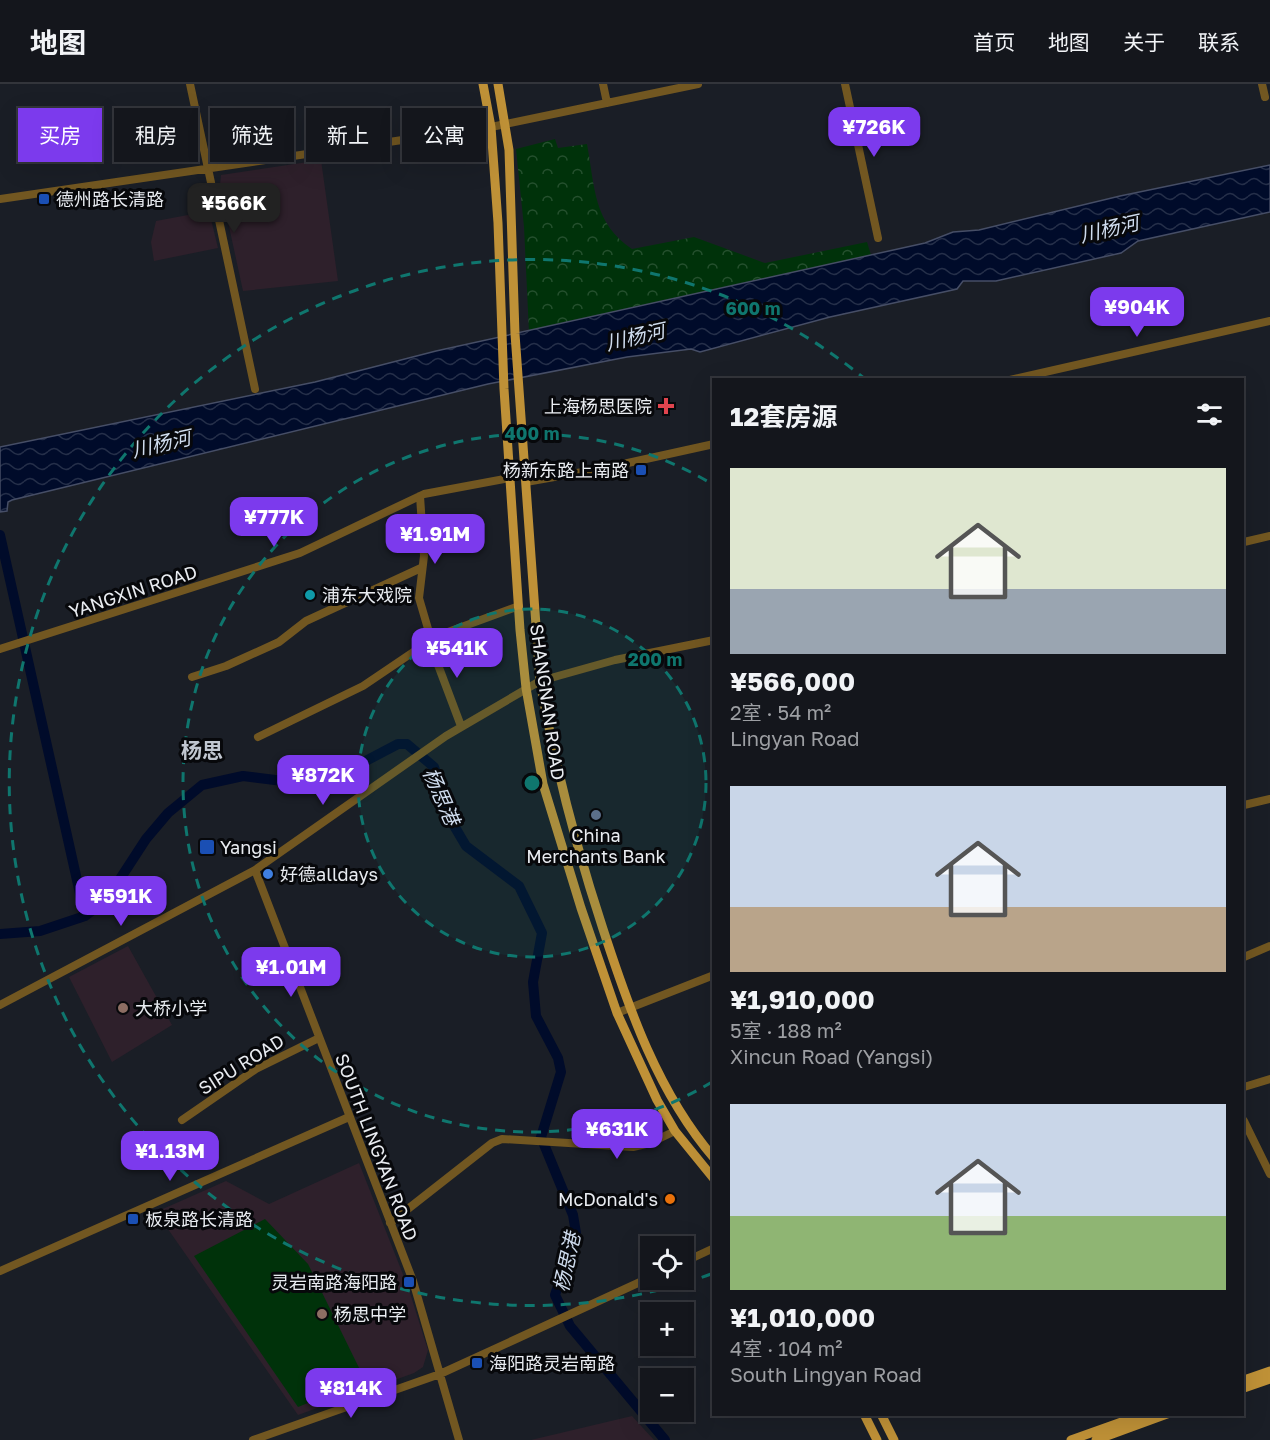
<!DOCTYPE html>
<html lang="zh">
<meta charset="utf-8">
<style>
body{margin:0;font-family:"Golos Text","Noto Sans SC",sans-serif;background:#212329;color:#f1f3f6;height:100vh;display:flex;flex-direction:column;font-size:22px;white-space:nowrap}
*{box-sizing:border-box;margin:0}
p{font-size:20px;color:#9d9fa3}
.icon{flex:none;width:33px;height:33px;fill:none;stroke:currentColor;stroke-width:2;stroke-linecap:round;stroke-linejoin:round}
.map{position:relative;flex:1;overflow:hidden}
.drawer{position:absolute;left:712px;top:294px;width:532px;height:1038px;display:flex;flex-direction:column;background:#14161c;border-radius:0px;box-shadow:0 6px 24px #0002,0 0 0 2px #33353b}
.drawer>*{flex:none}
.guide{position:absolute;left:18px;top:24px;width:570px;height:54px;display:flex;gap:12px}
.tools{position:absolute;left:640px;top:1152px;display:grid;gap:12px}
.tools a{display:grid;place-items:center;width:54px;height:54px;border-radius:0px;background:#14161c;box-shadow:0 6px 24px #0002,0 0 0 2px #33353b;font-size:30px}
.price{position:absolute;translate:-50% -51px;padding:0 14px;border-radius:12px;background:#7c3aed;color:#fff;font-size:20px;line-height:39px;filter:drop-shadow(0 2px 3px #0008)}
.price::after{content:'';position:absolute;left:50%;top:36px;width:18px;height:14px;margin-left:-9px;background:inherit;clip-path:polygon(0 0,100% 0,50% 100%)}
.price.current{background:#222;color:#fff}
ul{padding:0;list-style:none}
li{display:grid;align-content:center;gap:12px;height:318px;padding:0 18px}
li span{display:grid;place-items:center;height:186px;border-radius:0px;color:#555}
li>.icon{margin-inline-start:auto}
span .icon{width:108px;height:108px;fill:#fffc;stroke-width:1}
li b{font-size:26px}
h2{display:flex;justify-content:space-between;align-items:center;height:72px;padding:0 18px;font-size:26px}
.pill{padding:0 21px;border-radius:0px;background:#14161c;box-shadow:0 6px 24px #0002,0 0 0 2px #33353b;font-size:21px;line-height:54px}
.pill.current{background:#7c3aed;color:#fff}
header{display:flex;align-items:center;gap:36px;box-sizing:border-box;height:84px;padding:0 30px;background:#14161c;border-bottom:2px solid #33353b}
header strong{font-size:28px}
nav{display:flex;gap:33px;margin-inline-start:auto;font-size:21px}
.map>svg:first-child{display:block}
</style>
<header>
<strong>地图</strong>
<nav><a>首页</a><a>地图</a><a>关于</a><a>联系</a></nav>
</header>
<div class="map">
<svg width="1270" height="1356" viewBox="0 0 1270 1356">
<defs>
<pattern id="park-crowns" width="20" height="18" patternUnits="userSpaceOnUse" patternTransform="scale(1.5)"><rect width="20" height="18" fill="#00320a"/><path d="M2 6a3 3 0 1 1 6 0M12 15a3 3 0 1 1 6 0" fill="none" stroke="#25502e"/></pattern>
<pattern id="water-waves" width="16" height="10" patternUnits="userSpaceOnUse" patternTransform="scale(1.5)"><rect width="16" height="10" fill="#000b2a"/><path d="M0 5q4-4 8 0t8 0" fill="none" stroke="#252f49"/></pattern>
</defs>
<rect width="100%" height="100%" fill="#1a1e26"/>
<path fill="#2e202b" d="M321 76 338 197 243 207 220 101 221 91Z
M209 127 218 164 154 177 151 158 156 137Z
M128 862 172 941 112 978 69 893Z
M359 1079 408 1203 428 1266 423 1283 414 1289 298 1331 156 1128 226 1097 269 1120Z
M632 1332 654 1356H531Z"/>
<path fill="url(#park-crowns)" d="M555 55 558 64 587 60C595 103 593 139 632 165L694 153 765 179 867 158 871 171 529 248 524 143 516 65Z"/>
<path fill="#00320a" d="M265 1135 308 1180 365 1296 298 1323 194 1172Z"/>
<path fill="url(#water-waves)" stroke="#464e66" stroke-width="1.5" d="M1270 81V128L1138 157 1121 169 996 197H963L957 205 830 233 700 268 691 265 627 273 488 300 12 416 8 418 7 427 0 428V363L315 298 436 267 925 159 953 148 979 146 1120 112Z"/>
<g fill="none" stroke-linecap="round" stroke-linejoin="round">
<path stroke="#000b2a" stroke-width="10" d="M0 451 85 832
M0 850 40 847 85 832 107 815 146 755 168 729 202 701 243 692 283 697 339 691 398 660H407L434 683 453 740 466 762 519 802 542 849 533 898 536 932 558 974 561 988 541 1053 573 1131 576 1149 555 1211 570 1242 665 1356"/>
<path stroke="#725721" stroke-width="8" d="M190 0 255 305
M603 0 607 19
M845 0 878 154
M1262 0 1265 13
M0 115 491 43 698 0
M1010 296 1270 237
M526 398 605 384 714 360
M420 412 424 472 419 514 431 555
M1244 458 1270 452
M429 557 461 642
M0 565 300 469 424 410 510 394
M192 593 226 582 279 558 306 537 421 484
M258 653 363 602 437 552 519 522
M1244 721 1270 715
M255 786 413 1197 459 1356
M1244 873 1270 862
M0 921 255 786 446 652 540 597 615 576 714 556
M617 929 714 891
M1244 1003 1270 995
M182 1036 256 985 319 954
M1244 1037 1270 1090
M390 1139 492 1059 502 1055 633 1063 650 1059 675 1047
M684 1178 714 1164
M0 1187 349 1033
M253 1356 440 1290 651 1193"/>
<path stroke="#bf9137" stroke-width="9" d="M483 0 491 43 498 139 504 305 520 546 526 604 543 700 581 824 617 929 657 1016 675 1047 714 1095
M498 0 509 66 515 250 540 597C555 682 576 763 603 845 629 925 658 1009 714 1074
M1244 1296 1270 1287
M1244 1304 1270 1295
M864 1330 877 1356
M881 1330 894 1356
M1071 1356 1144 1330
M1096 1356 1167 1330"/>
</g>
<circle cx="532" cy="699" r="174" fill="#0f766e" fill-opacity=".12"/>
<g fill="none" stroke="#0f766e" stroke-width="3" stroke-dasharray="10 8">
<circle cx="532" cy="699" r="174"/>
<path d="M712 998A349 349 0 1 1 712 400"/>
<path d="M711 1190A523 523 0 1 1 865 295"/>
</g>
<g fill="#1a4fb4" stroke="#07080b" stroke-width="2">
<rect x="38" y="109" width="12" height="12" rx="3"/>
<rect x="635" y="380" width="12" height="12" rx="3"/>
<rect x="199" y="755" width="16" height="16" rx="3"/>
<rect x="127" y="1129" width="12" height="12" rx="3"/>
<rect x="403" y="1192" width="12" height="12" rx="3"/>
<rect x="471" y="1273" width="12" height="12" rx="3"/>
</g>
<path fill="#e0444e" stroke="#07080b" stroke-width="2" d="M663 313h6v6h6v6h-6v6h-6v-6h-6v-6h6z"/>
<circle fill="#0f9aa8" stroke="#07080b" stroke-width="2" cx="310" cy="511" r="6"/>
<circle fill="#5c6f8a" stroke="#07080b" stroke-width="2" cx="596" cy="731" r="6"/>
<circle fill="#3f7fe0" stroke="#07080b" stroke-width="2" cx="268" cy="790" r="6"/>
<g fill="#8d6e63" stroke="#07080b" stroke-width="2">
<circle cx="123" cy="924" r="6"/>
<circle cx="322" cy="1230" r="6"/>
</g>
<circle fill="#e8710a" stroke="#07080b" stroke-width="2" cx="670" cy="1115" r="6"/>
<g text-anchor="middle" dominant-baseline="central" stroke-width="6" stroke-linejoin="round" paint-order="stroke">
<g font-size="18" fill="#e9ecf1" stroke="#07080b" text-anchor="start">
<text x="56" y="115">德州路长清路</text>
<text x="652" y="322" text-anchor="end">上海杨思医院</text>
<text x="629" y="386" text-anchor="end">杨新东路上南路</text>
<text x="322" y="511">浦东大戏院</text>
<text x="596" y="751" text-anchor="middle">China<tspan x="596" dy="21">Merchants Bank</tspan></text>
<text x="220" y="763">Yangsi</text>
<text x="280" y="790">好德alldays</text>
<text x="135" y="924">大桥小学</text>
<text x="658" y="1115" text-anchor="end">McDonald's</text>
<text x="145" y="1135">板泉路长清路</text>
<text x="397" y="1198" text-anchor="end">灵岩南路海阳路</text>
<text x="334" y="1230">杨思中学</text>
<text x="489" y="1279">海阳路灵岩南路</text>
</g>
<g font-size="18" fill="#e9ecf1" stroke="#07080b">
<text transform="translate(133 507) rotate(-18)">YANGXIN ROAD</text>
<text transform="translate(548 618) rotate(82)">SHANGNAN ROAD</text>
<text transform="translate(241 980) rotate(-32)">SIPU ROAD</text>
<text transform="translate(377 1063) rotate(69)">SOUTH LINGYAN ROAD</text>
</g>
<g font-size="20" font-style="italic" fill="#cfdcee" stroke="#07080b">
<text transform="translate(1109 144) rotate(-13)">川杨河</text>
<text transform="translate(635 252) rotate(-13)">川杨河</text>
<text transform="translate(161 359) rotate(-13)">川杨河</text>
<text transform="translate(442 712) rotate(66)">杨思港</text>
<text transform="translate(566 1178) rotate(-78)">杨思港</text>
</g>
<g font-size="21" font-weight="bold" fill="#c1c7d1" stroke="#07080b">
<text x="202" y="666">杨思</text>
</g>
</g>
<circle cx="532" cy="699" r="9" fill="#0f766e" stroke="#07080b" stroke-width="3"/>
<g font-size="18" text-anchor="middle" font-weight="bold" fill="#0f766e" stroke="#07080b" stroke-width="6" stroke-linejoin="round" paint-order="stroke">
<text x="753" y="231">600 m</text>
<text x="532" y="356">400 m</text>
<text x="655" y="582">200 m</text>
</g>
</svg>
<div class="tools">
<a><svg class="icon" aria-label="locate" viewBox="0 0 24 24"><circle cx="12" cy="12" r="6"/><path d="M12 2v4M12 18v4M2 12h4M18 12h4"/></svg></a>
<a>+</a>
<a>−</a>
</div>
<b class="price" style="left:874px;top:74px">¥726K</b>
<b class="price current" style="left:234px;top:150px">¥566K</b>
<b class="price" style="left:1137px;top:254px">¥904K</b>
<b class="price" style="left:274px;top:464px">¥777K</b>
<b class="price" style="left:435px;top:481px">¥1.91M</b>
<b class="price" style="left:457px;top:595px">¥541K</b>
<b class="price" style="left:323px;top:722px">¥872K</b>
<b class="price" style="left:121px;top:843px">¥591K</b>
<b class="price" style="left:291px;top:914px">¥1.01M</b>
<b class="price" style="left:617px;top:1076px">¥631K</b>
<b class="price" style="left:170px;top:1098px">¥1.13M</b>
<b class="price" style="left:351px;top:1335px">¥814K</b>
<div class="guide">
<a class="pill current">买房</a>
<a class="pill">租房</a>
<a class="pill">筛选</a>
<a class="pill">新上</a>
<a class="pill">公寓</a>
</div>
<section class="drawer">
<h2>12套房源<svg class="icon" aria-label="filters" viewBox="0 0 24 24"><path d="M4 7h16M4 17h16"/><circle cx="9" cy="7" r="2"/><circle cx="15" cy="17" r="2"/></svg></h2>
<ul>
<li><span style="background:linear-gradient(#dfe7d0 65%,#9aa5b1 0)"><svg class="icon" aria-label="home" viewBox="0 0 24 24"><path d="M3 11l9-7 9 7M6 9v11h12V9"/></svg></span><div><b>¥566,000</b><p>2室 · 54 m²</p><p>Lingyan Road</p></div></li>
<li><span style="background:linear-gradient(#c9d6e8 65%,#b9a48a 0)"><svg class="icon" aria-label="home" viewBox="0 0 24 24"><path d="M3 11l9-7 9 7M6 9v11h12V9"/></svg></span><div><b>¥1,910,000</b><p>5室 · 188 m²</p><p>Xincun Road (Yangsi)</p></div></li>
<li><span style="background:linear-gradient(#c9d6e8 60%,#8fb573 0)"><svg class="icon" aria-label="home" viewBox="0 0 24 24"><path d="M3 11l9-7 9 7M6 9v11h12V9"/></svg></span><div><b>¥1,010,000</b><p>4室 · 104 m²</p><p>South Lingyan Road</p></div></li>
</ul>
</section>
</div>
